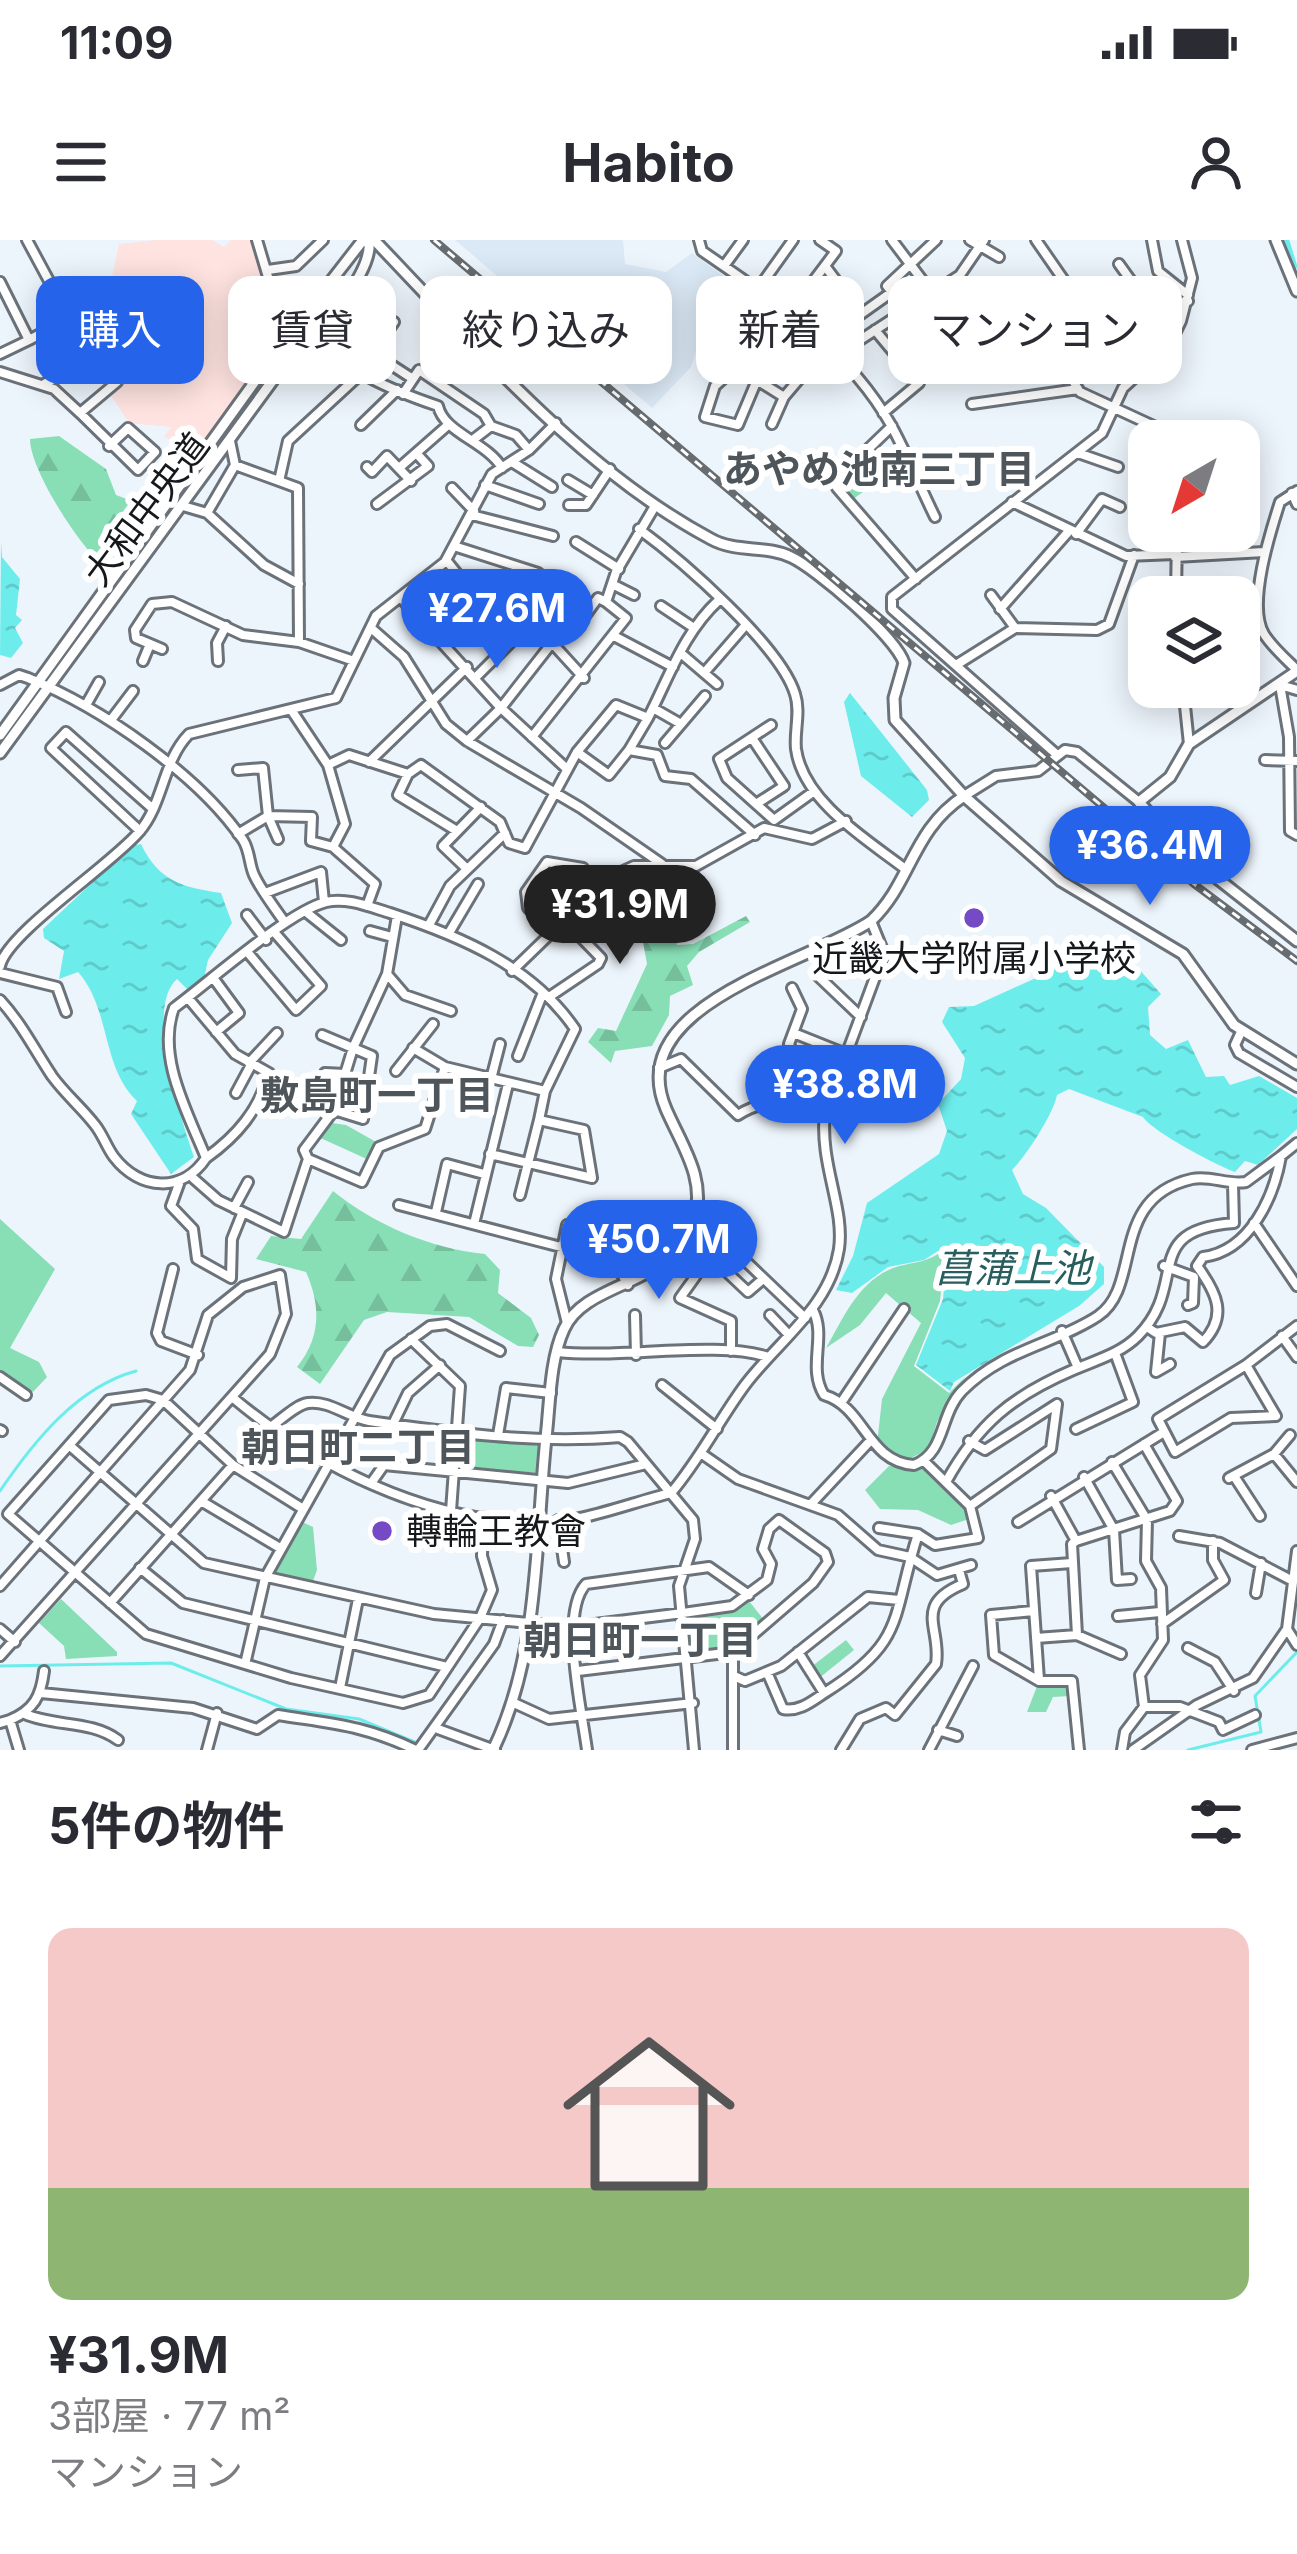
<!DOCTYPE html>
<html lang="ja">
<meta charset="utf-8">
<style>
body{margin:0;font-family:Inter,"Noto Sans JP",sans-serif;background:#f2f2f3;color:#2b2b33;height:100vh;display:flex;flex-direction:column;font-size:45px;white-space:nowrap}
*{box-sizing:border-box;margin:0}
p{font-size:39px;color:#7c7c81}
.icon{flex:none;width:66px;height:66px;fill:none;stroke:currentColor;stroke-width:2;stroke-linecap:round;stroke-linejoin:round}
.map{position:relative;height:1510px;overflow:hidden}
.sheet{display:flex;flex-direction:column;background:#fff;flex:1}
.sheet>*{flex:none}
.hud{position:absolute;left:36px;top:36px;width:1227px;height:108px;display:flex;gap:24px}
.needle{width:78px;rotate:219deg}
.buttons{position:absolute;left:1128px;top:180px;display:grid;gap:24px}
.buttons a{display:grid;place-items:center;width:132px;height:132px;border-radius:24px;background:#fff;box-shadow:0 6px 30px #0003;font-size:60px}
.price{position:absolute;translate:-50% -102px;padding:0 27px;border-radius:42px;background:#2563eb;color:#fff;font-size:39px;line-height:78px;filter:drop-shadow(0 3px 6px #0008)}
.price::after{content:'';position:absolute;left:50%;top:72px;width:36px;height:27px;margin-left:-18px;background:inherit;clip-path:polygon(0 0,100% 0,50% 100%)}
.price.active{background:#222;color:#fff}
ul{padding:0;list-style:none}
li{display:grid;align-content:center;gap:24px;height:636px;padding:0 48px}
li span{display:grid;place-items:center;height:372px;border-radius:24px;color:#555}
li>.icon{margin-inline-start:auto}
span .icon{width:216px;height:216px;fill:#fffc;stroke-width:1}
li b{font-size:51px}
h2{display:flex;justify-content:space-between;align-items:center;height:144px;padding:0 48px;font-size:51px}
.chip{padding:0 42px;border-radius:24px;background:#fff;box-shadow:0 6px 30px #0003;font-size:42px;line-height:108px}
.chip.active{background:#2563eb;color:#fff}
.status{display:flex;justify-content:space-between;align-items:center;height:84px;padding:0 60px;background:#fff;direction:ltr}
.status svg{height:33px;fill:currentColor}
header{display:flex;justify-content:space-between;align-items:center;height:156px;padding:0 48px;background:#fff;font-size:54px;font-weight:700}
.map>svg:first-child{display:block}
</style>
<div class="status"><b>11:09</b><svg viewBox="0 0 49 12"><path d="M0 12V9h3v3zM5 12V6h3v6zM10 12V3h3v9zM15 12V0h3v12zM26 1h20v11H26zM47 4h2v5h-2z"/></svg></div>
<header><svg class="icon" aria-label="menu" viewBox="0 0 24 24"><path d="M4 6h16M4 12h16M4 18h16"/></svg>Habito<svg class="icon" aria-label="person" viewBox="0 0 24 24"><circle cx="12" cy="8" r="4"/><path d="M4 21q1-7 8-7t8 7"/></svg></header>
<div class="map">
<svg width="1297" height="1510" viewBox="0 0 1297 1510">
<defs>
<pattern id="forest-firs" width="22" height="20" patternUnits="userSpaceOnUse" patternTransform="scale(3)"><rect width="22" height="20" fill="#88dfb6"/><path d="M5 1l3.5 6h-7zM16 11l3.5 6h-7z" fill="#75bf9c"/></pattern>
<pattern id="water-ripples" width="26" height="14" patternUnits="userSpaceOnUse" patternTransform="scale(3)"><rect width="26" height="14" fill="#6decec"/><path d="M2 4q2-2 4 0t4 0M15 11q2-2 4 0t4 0" fill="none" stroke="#5ecaca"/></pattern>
</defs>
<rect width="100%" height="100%" fill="#edf5fc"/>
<path fill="#dbe9f6" d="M455 0H623L625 24 666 32 692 13 740 48 699 103 691 127 652 168Z"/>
<path fill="#fee3e0" d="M155 0H212L224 7 231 0H254L268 46 291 80 199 210 164 197 171 187 129 183 110 154 120 147 111 100 99 96 119 4Z"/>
<path fill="#88dfb6" d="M865 212 875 230 865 235 871 246 852 260 840 240Z
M325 882 346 885 378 903 369 920 316 896Z
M0 979 55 1029 10 1108 39 1122 47 1137 33 1152 0 1130Z
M938 1014 945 1016 940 1061 914 1126 949 1153 965 1137 937 1182 929 1209 903 1222 877 1204 882 1159 921 1083 886 1053 860 1085 826 1108C844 1077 858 1042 893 1028 910 1022 922 1024 938 1014Z
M462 1196 539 1206 536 1233 461 1227Z
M889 1226 926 1227 963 1265 969 1279 951 1285 918 1270 880 1269 865 1250Z
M296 1279 313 1287 317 1330 312 1344 272 1334Z
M61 1359 117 1412V1416L66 1419 64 1406 39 1383Z
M749 1361 764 1380 732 1407 691 1414 686 1377 732 1370Z
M846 1400 854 1410 818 1439 811 1427Z
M1039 1441 1066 1446 1070 1456 1053 1457 1046 1472H1027Z"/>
<path fill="url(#forest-firs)" d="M59 196 106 229 116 255 153 269 99 322C76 300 30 229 30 199Z
M667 660 677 705 693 704 746 676 750 682 699 712 687 726 693 745 670 756 669 775 652 806 615 811 611 823 588 802 598 788 616 791 647 724 641 691 656 686 659 664Z
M333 951C375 985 432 1009 485 1014L500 1030 498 1053 531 1078 539 1095 533 1107 518 1106 469 1077 387 1072 364 1080 320 1144 297 1127C321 1097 321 1066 306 1032L256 1019 271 996 301 999Z"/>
<path fill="url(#water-ripples)" d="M1 301 2 317 20 339 16 375 22 380 15 388 23 403 11 418 0 415Z
M850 453 927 550 929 560 912 577 861 536 844 462Z
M141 604C159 642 183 647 221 653L232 683 208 720 203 743 188 750 177 739C144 768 181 878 194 917L171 934 131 874 137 861C101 827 111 769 78 732L59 739 64 711 44 698 43 689 131 606Z
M1069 723 1139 729 1161 754 1148 767 1150 795 1166 809 1188 800 1206 837 1224 836 1230 845 1259 836 1297 858V889L1258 925 1245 921 1235 932C1216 925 1153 892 1143 877L1069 849 1057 855C1054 873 1026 916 1012 930L1023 954 1046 968 1104 1027V1044L1079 1066 954 1142 950 1151 916 1125 943 1059 947 1014 938 1011 924 1020 888 1027 852 1053 836 1050 853 1016 867 963 939 914 947 891 938 864 961 839 965 818 942 782 949 767 974 766Z"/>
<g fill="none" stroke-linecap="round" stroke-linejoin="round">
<path stroke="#6decec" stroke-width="3" d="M0 1251C34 1201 77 1147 136 1131
M0 1426 171 1423 286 1469 359 1479 417 1503
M1188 1510 1261 1492 1255 1456 1297 1412"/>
<path stroke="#6decec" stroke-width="14" d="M1282 0 1290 26"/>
<defs>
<path id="minor" d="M27 0 62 65 57 85
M257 0 271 47 300 70
M699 0 702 11C773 60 847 107 891 185 907 214 920 247 935 277
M892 0 956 85 937 105
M936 0 887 46 948 120
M970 0 999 17
M1036 0 1081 65C1069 95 1058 122 1080 152L1186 201
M1152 0 1158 31 1188 55
M1119 24 1152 70 1188 61
M724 26 743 0
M825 26 861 74 892 52
M268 30 296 26 323 0
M0 42 29 100 57 85 100 104 117 142 80 173 138 230 155 212 128 188 109 206
M758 49 793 0
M779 63 731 123 736 127 784 157 828 105
M439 69 459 50 493 84 477 108
M791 71 836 11 820 0
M875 90 919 143 883 173
M985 92 1013 106 1067 97
M321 97C343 132 400 153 438 166 444 193 487 202 502 228
M0 114 29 100
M837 115 960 35 984 0
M379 117 373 112 394 82
M736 127 715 146 705 177 738 185 757 140
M0 132 54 149 80 173
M437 140 472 103
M510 140 530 121
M44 144 104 113
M403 154 419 130 484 174 491 186
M972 164 1078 149
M772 184 784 157
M361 185 397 150
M892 186 837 239V248L916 339
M474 199 491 186 516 195 529 210
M230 201 235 225 279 241
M1078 213 1118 227
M512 222 552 247
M235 225 207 273 264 325 299 344
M367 227 372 232 387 216 411 241
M399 228 448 185
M568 240 593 255
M485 245 539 264
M452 248 474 271
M1297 251 1280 262C1270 293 1247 365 1264 394 1272 407 1286 419 1297 430
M1292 253 1297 264
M1012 262 1126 316 1175 314
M377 264 428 226 417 214
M569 265H586L610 229
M183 266 207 273
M472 275 553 296
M639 289C681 320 780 405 795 454 801 472 794 491 796 509 803 561 866 599 904 628
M1076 294 1102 259 1120 267
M576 302 619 329
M457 307 538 333 588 371
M1175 317 1264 312
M446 320 471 351 494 362
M612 344 634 355
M991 355 1015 388 1097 390 1109 384 1134 315
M1176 357 1177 291
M401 358 501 468 567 529
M661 366 691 386
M1000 369 1069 291
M371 388 404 417 446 484 467 501 581 568 662 624
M614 396 673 427
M299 402 298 248 279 241 288 201 379 117 413 139
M162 409 136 398 135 390 152 364 172 362 243 395 299 402 354 421
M683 415 717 444
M143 421 150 404
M218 421 217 403 226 386
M956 425 1015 388
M704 433 744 387
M475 438 532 381 584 438
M0 445 19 435 28 438C100 467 198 534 243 600 250 611 249 624 254 635 262 652 275 668 285 683
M1183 447 1189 504
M1297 450 1280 445 1289 497 1290 591 1297 595
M86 465 99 442
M653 468 681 484
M292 471 328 525 345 584 333 607 375 644 367 666
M648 478 629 510 657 515 665 536 691 539 755 595
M111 480 133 451
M771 485 719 519 727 538 774 580 813 552
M532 497 626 378 606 362
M752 498 784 546 756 564
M467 501 501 468 566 385 576 388 598 358 606 362 616 332 655 266
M665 503 705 456
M577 512 609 535 629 510
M1055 513 892 369V357L1102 193 1123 148 1169 106 1181 81 1192 38 1182 0
M1265 520 1297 521
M369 522 467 427
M328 525 349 515 408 534 421 525 500 582 509 603 525 608 577 512 616 465 648 478C670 435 684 392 719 360
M238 530 263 528 268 576 278 599
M408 534 398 555 457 591
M964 556 996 536 1038 531 1065 510 1077 512 1139 562
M140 591 51 508 66 492 153 569
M238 594 268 576 312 577 311 601 333 607
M466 628 443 606 481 567
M265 653 321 632 324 662
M583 663 592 675 614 671 622 710
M306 672 341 700
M247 675 266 700
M429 685 450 646 505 593
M556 688 528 668 526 652 547 622 583 628
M370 691 392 697
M449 693 478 644
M249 714 296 770 321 746 275 693
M0 726C7 693 110 626 139 592 164 563 162 522 189 494L336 458 376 376 445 322 492 234 529 210 556 183
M512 731 608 638 634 626H696L764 588 812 599 846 581
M0 733 57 747 66 772
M387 734 405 755 451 771
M819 737 861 777
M214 739 239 773 216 792
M792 748 802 769 789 804 799 828
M188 758 235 814 269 833C259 870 237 896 206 918
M0 760C22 784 34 809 52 836 65 854 82 868 95 885 103 895 107 908 114 917 140 951 183 953 206 918 188 873 156 817 174 768 209 742 289 671 326 662 347 657 370 667 390 673 460 696 532 726 575 789L545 851 539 880
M1241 792 1235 805 1239 813 1297 847
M796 794 846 814
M322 795 372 816 363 879 334 870
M413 808 445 827
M518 816 542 755 549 757 598 724 601 718 565 681
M249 823 277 793
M659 828 681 819 738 875C766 857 794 860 825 872
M396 831 433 784
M766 836 799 828 837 837
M491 839 500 804
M236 853 251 825
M317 855 325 833 345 834
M490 914 592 938 584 890 539 880 520 955
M308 919 362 942 379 907 425 889 445 827 545 851
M193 938 218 960 284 992 308 919 304 910 334 870 353 808 387 734 397 676
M179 944 171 966 193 989 197 1019 231 1038 232 999 242 974
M399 965 584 1013 612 994 701 970C724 1005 701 1028 680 1058L731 1081V1111
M234 968 248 942
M436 972 447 924 484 934
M1254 983 1297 1046
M474 984 508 844
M713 990 805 1078
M603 1001 628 1045
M710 1016 748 1052 763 1039
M1164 1026 1194 1037 1193 1063 1188 1065
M173 1029 157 1093 161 1101 198 1115
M813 1070C827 1097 807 1127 824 1155 865 1167 867 1222 914 1225 946 1213 939 1175 962 1151 1003 1109 1056 1104 1098 1076 1143 1046 1108 958 1192 939 1210 935 1227 945 1246 942L1281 916
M635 1075 636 1115
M770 1075 789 1095
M567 1083 556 1039 567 985
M1147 1087 1156 1093 1185 1087 1203 1102C1228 1076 1217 1053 1197 1026L1203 1017C1250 1011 1274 957 1281 916L1297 903
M1062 1091 1078 1128
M1160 1093 1156 1132 1170 1124
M1282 1096 1297 1117
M411 1099 460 1146 451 1271
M558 1112C619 1119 718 1100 768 1117
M1246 1125 1276 1176 1231 1178 1175 1212 1158 1179Z
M1246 1125 1297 1086
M0 1137 26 1155
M662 1145 717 1189
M232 1157C314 1226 426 1281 535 1283 579 1284 629 1263 671 1253 700 1219 719 1180 745 1145 778 1101 830 1067 839 1009 845 967 819 924 825 872L884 713 871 681
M843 1160 904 1069
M393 1184 408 1153 440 1125
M269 1188C280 1181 295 1165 308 1163 329 1160 349 1178 369 1181 452 1193 536 1204 620 1197L628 1202 693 1280 695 1299 679 1346 694 1510
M1076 1189 1133 1162 1115 1113
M0 1190 2 1191
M498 1195 506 1148 551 1153
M969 1201 985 1210 1057 1164 1051 1209 970 1266
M69 1205 204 1323 434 1374 571 1387 683 1373 732 1366 767 1340 771 1324 763 1309 769 1289 779 1280 825 1313 828 1322 813 1343 733 1412 578 1431
M702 1214 738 1239 838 1275 878 1310 910 1317 937 1335 971 1325
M1274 1214 1297 1242
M1112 1222 1147 1280 1146 1321 1161 1348 1163 1400 1140 1435 1144 1467 1125 1492 1122 1510
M1234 1236 1260 1276
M1084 1237 1114 1290 1117 1340 1131 1339
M1229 1238 1274 1214 1290 1195
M372 1242 384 1225 568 1243 646 1224
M946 1242C978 1184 1012 1156 1073 1130 1096 1120 1120 1114 1138 1096 1190 1044 1139 990 1234 983L1233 944
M1051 1256 1076 1301 1170 1271 1177 1261 1144 1204
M201 1261 280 1308
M811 1264 871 1200
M300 1267 233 1225 163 1160 146 1155 109 1160 8 1274 146 1394 291 1438 403 1463 429 1455 480 1378 492 1350 482 1316 483 1277
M558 1280 564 1322
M1018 1282 1164 1192
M879 1288 918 1294
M1179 1296 1220 1303 1291 1340
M1076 1301 1072 1304 1077 1395 1121 1414
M140 1328 183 1363 447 1427
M0 1346 190 1130 208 1075 243 1047 280 1035 286 1074 270 1114 0 1416
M1256 1353 1261 1323
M110 1363 233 1225
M1033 1371 991 1375 994 1415 1039 1441H1072L1079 1510
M1118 1376 1160 1372
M1162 1384 1224 1340 1213 1320V1301
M0 1389 15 1402
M1287 1389 1297 1405
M1036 1398 1077 1395
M1188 1408 1215 1422 1234 1451
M733 1412V1510
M798 1412 824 1453
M246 1420 265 1338 390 1115 430 1086 447 1084 500 1111
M767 1432 783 1469C800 1472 812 1461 826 1452 907 1401 891 1378 918 1294L935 1305 978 1298 970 1266 924 1221
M734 1436 745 1441 781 1426 868 1357 899 1360
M1039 1440 1031 1326 1072 1323
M340 1448 358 1359
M41 1453 193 1468 257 1489 278 1475C334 1484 363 1485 416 1510
M514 1463 549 1479 693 1463
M1144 1467H1180L1219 1482 1223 1490 1255 1475
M25 1474C55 1487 91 1480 118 1500
M10 1480C34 1470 41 1456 44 1431
M0 1483 10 1480 19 1510
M438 1489 495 1510
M938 1490 957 1496
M207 1510 217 1473
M418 1510 494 1404 503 1380
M587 1510C582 1471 559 1373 586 1344L709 1327 749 1355
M841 1510 860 1479 886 1468 895 1475 936 1424C942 1389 912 1365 963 1344L959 1330
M929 1510 973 1426
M1133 1510 1197 1465 1253 1438 1287 1389 1297 1311
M1252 1510 1297 1498"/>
<path id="tertiary" d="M1276 0 1297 51
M1297 431 1189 504 1170 537 1139 562 1185 613 1297 701
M0 495 279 108 363 0
M0 513 284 125C310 100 374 37 369 0
M493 1510C541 1411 535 1295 547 1188 550 1157 551 1117 564 1089 587 1039 673 1048 694 981 707 939 682 906 666 869 621 764 807 724 871 681 912 642 911 591 964 556L1061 641 1183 714 1234 785 1297 824"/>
<path id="secondary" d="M374 0C476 106 580 229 711 299 736 313 767 305 791 317 817 329 896 397 904 423L894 458 895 480 964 556"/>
</defs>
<use href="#minor" stroke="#6b7279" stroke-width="14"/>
<use href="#tertiary" stroke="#6b7279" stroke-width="15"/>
<use href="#secondary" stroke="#6b7279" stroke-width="15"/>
<use href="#minor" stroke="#fff" stroke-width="8"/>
<use href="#tertiary" stroke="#fff" stroke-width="9"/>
<use href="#secondary" stroke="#fff" stroke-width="9"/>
<defs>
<path id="rail" d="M434 0 1194 644 1297 721"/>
</defs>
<use href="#rail" stroke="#676c70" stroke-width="8"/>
<use href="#rail" stroke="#fff" stroke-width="3" stroke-dasharray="9" stroke-linecap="butt"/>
</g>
<g fill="#744bc4" stroke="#fff" stroke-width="4.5">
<circle cx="974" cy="678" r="12"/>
<circle cx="382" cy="1291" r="12"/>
</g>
<g text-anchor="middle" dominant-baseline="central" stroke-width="12" stroke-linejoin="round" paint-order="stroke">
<g font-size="36" fill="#16191c" stroke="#fff">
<text transform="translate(146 269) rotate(-53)">大和中央道</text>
</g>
<g font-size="36" fill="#16191c" stroke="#fff">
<text x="974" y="718">近畿大学附属小学校</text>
<text x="406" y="1291" text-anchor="start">轉輪王教會</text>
</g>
<g font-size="39" font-weight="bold" fill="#4e555b" stroke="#fff">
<text x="879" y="228">あやめ池南三丁目</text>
<text x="377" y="854">敷島町一丁目</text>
<text x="358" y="1206">朝日町二丁目</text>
<text x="640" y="1399">朝日町一丁目</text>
</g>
<g font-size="39" font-style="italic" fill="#285e5e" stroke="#fff">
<text x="1013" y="1027">菖蒲上池</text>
</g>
</g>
</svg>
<div class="buttons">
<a><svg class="needle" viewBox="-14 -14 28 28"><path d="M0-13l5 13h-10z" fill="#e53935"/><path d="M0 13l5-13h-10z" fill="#7c7c81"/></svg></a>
<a><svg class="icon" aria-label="layers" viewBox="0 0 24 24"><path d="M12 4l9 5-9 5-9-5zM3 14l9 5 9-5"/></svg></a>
</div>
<b class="price" style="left:497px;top:431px">¥27.6M</b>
<b class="price" style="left:1150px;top:668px">¥36.4M</b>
<b class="price active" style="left:620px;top:727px">¥31.9M</b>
<b class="price" style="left:845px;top:907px">¥38.8M</b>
<b class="price" style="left:659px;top:1062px">¥50.7M</b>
<div class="hud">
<a class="chip active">購入</a>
<a class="chip">賃貸</a>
<a class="chip">絞り込み</a>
<a class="chip">新着</a>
<a class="chip">マンション</a>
</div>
</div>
<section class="sheet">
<h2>5件の物件<svg class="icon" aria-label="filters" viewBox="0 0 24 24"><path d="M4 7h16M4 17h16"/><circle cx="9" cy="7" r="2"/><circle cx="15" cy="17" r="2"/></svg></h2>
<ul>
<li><span style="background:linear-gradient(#f6c9c9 70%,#8fb573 0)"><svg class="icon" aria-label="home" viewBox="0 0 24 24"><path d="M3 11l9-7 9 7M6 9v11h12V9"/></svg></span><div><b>¥31.9M</b><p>3部屋 · 77 m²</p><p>マンション</p></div></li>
</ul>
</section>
